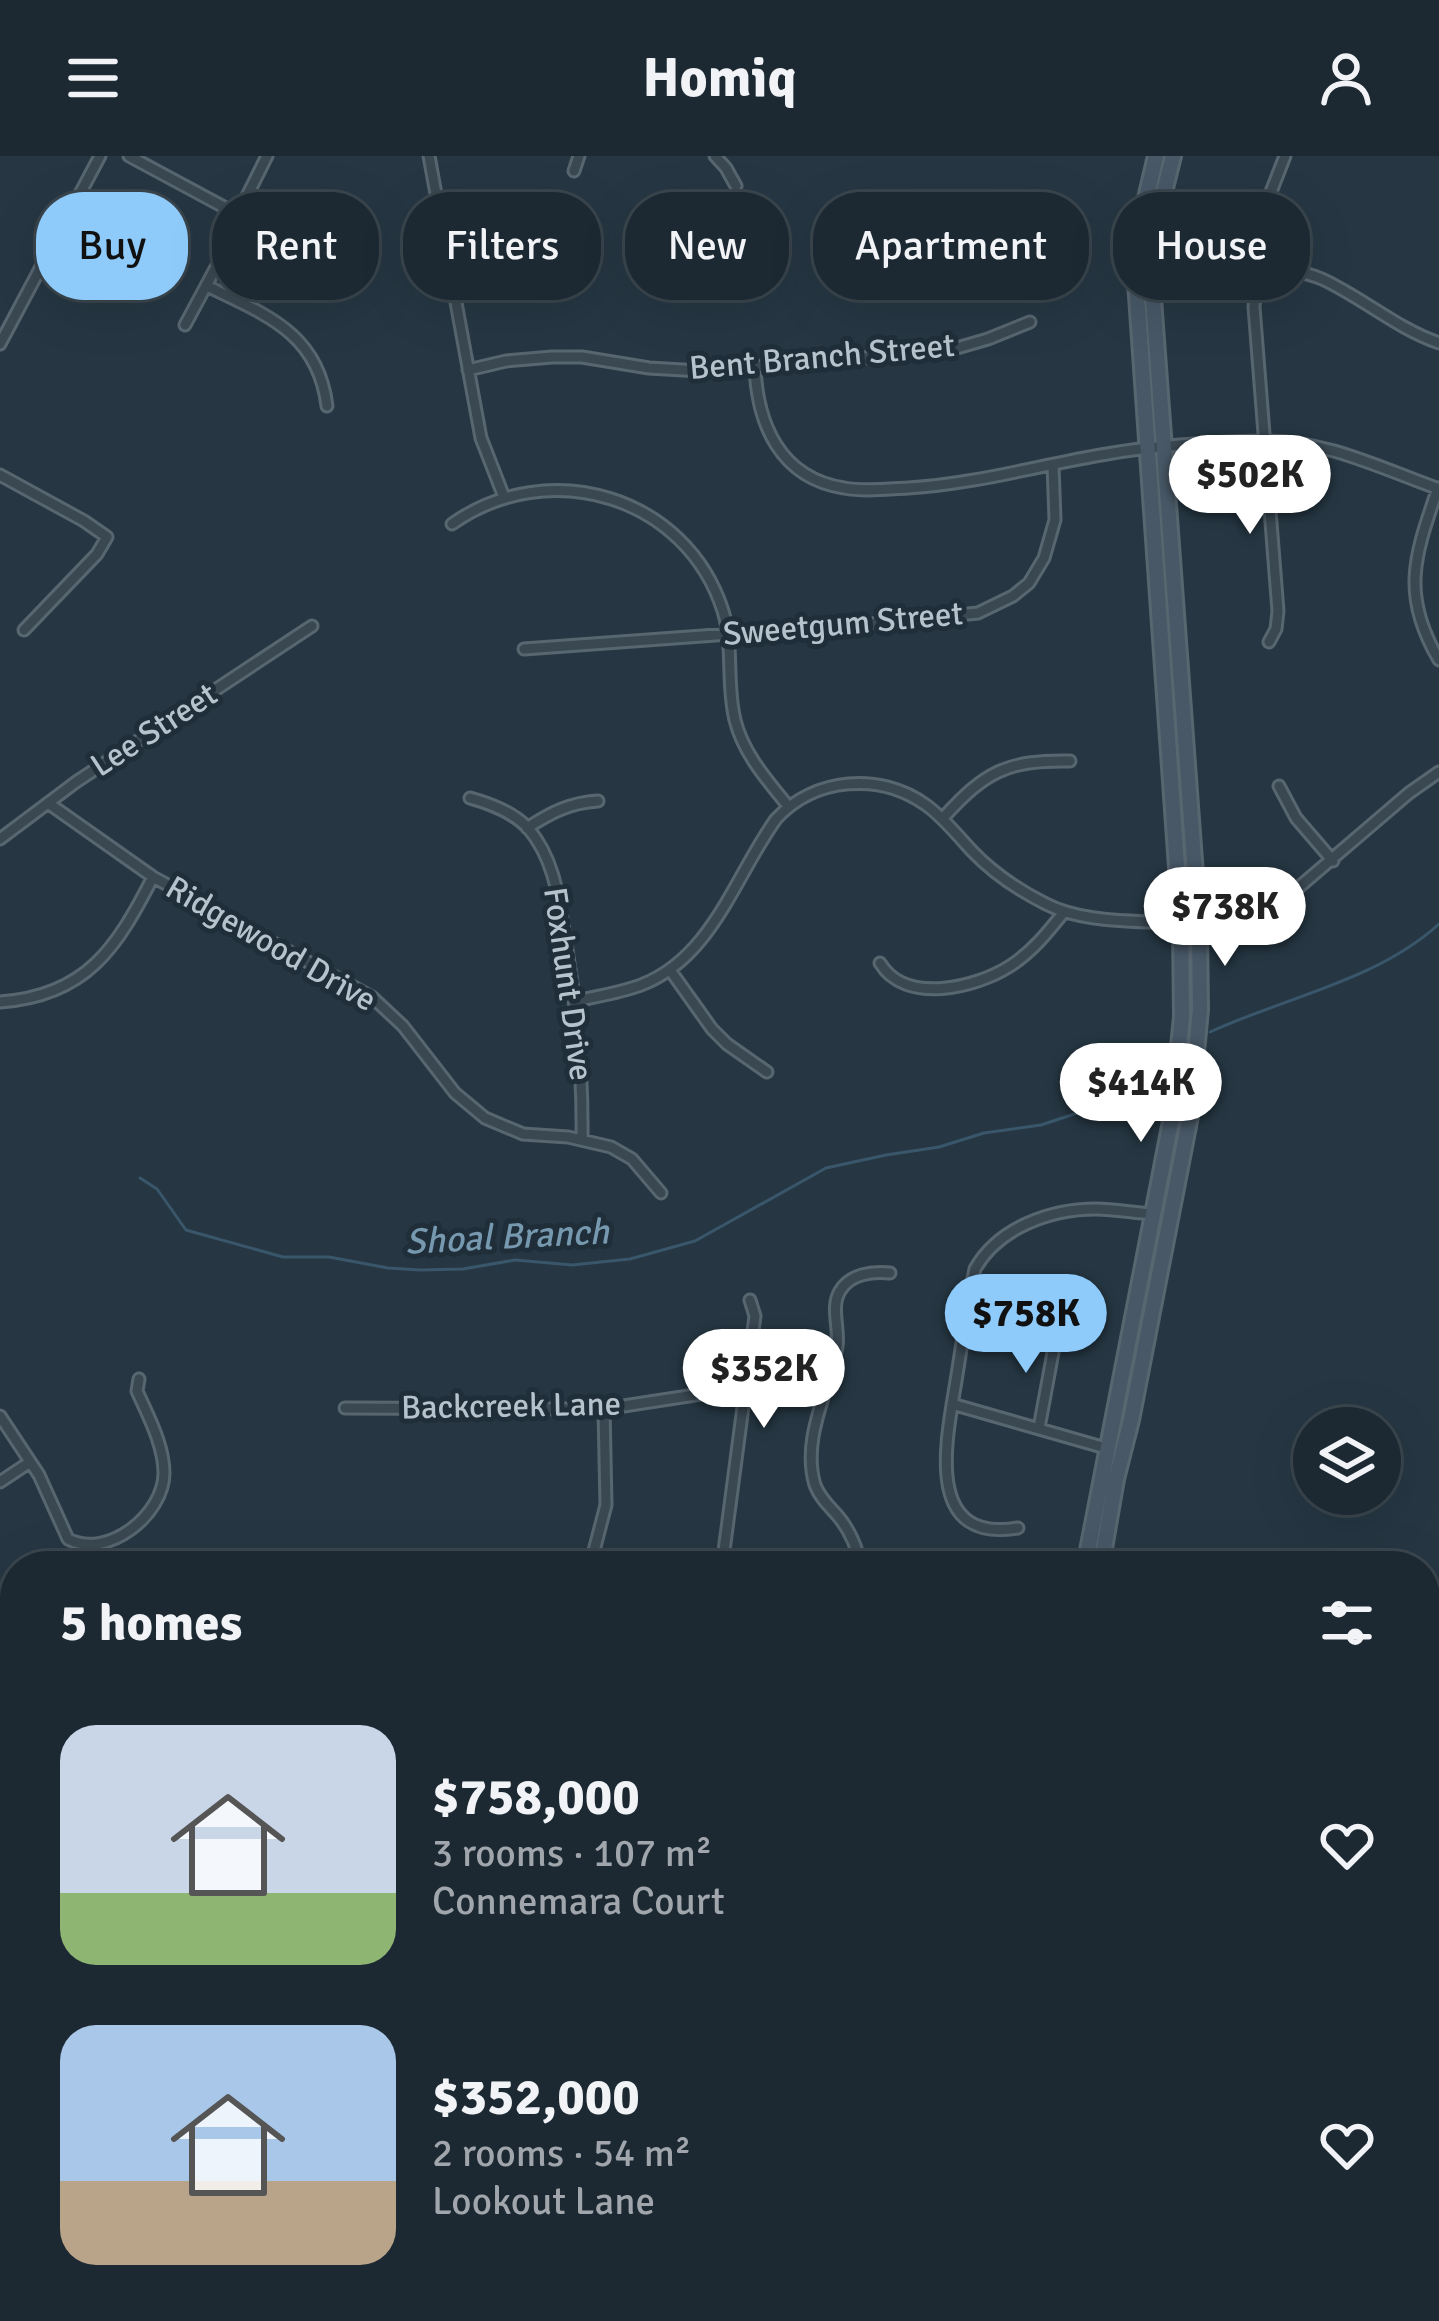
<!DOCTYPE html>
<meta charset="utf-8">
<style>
body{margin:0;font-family:Signika,sans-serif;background:#25313a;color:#f1f3f6;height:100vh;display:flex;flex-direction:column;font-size:45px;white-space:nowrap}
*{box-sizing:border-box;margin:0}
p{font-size:39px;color:#a0a6ac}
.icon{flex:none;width:66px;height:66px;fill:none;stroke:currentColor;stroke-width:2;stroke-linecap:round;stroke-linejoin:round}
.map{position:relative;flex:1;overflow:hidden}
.drawer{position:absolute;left:0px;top:1395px;width:1440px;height:771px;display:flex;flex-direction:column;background:#1c2932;border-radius:48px 48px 0 0;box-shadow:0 12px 48px #0002,0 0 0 3px #3a454d}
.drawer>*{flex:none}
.top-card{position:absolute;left:36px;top:36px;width:1368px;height:108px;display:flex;gap:24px}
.controls{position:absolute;left:1293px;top:1251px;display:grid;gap:24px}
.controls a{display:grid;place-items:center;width:108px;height:108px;border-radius:50%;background:#1c2932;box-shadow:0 12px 48px #0002,0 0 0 3px #3a454d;font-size:60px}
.price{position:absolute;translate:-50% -102px;padding:0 27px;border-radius:42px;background:#fff;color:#222;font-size:39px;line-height:78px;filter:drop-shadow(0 3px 6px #0008)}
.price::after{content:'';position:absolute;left:50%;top:72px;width:36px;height:27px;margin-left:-18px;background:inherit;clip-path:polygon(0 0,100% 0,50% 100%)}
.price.current{background:#8ecbfb;color:#111}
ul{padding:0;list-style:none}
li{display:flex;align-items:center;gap:36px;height:300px;padding:0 60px}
li span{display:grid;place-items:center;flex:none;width:336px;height:240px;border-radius:36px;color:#555}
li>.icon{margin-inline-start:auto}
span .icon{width:144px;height:144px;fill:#fffc;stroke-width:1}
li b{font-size:51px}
h2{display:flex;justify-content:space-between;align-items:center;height:144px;padding:0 60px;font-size:51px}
.chip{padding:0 42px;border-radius:48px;background:#1c2932;box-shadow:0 12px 48px #0002,0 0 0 3px #3a454d;font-size:42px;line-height:108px}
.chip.current{background:#8ecbfb;color:#111}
header{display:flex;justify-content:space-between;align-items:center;height:156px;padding:0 60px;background:#1c2932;font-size:54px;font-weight:800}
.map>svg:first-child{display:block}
</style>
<header><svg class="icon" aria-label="menu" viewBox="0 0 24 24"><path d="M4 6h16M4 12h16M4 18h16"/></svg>Homiq<svg class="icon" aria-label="person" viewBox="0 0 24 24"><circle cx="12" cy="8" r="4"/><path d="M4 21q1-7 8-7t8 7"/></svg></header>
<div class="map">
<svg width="1439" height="2165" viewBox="0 0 1439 2165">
<rect width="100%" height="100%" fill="#263743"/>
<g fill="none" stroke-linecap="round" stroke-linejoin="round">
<path stroke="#39566a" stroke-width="3" d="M1210 876C1286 841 1376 825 1439 768
M140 1022 157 1033 186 1074 283 1101H329L388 1112 420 1114 463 1113 515 1104 572 1109 630 1103 695 1085 826 1012 886 999 939 991 984 977 1041 969 1123 942 1159 923
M0 1899 15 1903
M1425 2128 1439 2073
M1063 2151 1083 2157 1092 2156
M1163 2151 1180 2155 1192 2165
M1405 2165 1418 2151"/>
<defs>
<path id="minor" d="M129 0 315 100 340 104
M429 0 481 282 504 341
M715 0 726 12 736 30
M574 15 579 0
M238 58 267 0
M1257 113C1278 114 1302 114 1322 123 1363 142 1396 172 1439 187
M207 130C266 159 318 177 327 250
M185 169 243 61
M0 188 100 0
M755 210C757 268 780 322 844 332 865 336 887 333 908 332 976 328 1040 309 1107 298 1157 289 1212 286 1263 285 1323 283 1383 313 1439 333
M468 214 506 205 552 201H582L649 212 700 215 831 205 950 194 988 183 1030 166
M0 319 84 365 107 381 97 398 24 474
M1438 332C1415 399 1400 438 1439 504
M452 368C548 300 686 339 723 455 734 490 726 528 735 564 743 597 767 624 788 650
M1269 486 1276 473 1278 455 1254 151 1260 80 1269 41 1285 0
M524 493 882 467 978 457 1013 440 1029 427 1044 402 1055 364 1053 309
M1279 630 1296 662 1333 705
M470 642C491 648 513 656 528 672 556 705 559 746 566 787 577 853 583 916 582 984
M48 647 153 721 372 841 403 870 455 937 485 962 523 978 568 981 611 991 632 1003 661 1037
M943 662C985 616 1006 604 1070 605
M527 672C552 656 569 647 598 645
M0 683 76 626 312 470
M880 807C905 849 976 832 1010 810 1032 796 1048 776 1064 756
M670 814 712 873 727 888 767 916
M576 845C598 840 620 837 641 829 712 802 735 720 776 663 815 621 880 616 926 649 944 662 957 679 972 695 993 717 1018 734 1046 748 1085 768 1138 764 1181 768 1214 777 1242 772 1271 755L1409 637 1439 616
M0 846C87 840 117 791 153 721
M952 1248 1109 1293
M345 1252 604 1253 747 1231
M0 1260 39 1319 68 1383C108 1404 164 1358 164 1317 164 1289 148 1260 137 1235L139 1223
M1039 1272 1057 1175
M0 1326 30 1306
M1018 1372C922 1388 947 1281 956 1225 962 1188 967 1150 975 1113 998 1072 1050 1053 1096 1053 1115 1053 1134 1057 1153 1058
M590 1410 606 1349 604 1253
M722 1410 755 1160 750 1144
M861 1410C857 1391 850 1374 837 1359 829 1350 820 1342 815 1329 801 1283 829 1235 837 1191 840 1173 830 1151 840 1135 850 1118 872 1115 890 1117
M0 1557H15
M0 1953 15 1954
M0 2107 15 2104
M284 2151 289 2165
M826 2151 869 2165
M422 2165 465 2151
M950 2165 958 2151"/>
<path id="tertiary" d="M503 2151 505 2165"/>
<path id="secondary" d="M1085 1410 1172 960 1182 861 1181 768 1136 126 1141 64 1156 0
M1101 1410 1116 1323 1131 1264 1190 960 1200 854 1199 773 1152 129 1158 60 1173 0
M0 1460 15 1465
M1425 1736 1439 1739
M1106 2151 1110 2165
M1125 2151 1128 2165"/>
</defs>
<use href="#minor" stroke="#586670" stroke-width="15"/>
<use href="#tertiary" stroke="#586670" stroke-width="18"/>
<use href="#secondary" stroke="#586670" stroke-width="20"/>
<use href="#minor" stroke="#3a4852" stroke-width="9"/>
<use href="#tertiary" stroke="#3a4852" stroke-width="12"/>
<use href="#secondary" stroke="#485866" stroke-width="14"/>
</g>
<g text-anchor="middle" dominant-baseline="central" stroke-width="10" stroke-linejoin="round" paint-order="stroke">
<g font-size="33" fill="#b7c3cc" stroke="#1f2e38">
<text transform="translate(822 201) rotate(-5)">Bent Branch Street</text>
<text transform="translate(843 468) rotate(-5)">Sweetgum Street</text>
<text transform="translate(154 574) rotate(-33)">Lee Street</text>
<text transform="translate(271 788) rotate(30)">Ridgewood Drive</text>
<text transform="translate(568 828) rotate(82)">Foxhunt Drive</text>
<text transform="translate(511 1250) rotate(-1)">Backcreek Lane</text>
</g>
<g font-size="36" font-style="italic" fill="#7799b0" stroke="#1f2e38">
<text transform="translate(507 1081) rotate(-3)">Shoal Branch</text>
</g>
</g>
</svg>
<div class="controls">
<a><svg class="icon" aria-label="layers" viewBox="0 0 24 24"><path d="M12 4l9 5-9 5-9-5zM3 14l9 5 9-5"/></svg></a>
</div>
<b class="price" style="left:1250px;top:381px">$502K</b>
<b class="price" style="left:1225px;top:813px">$738K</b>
<b class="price" style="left:1141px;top:989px">$414K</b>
<b class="price current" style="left:1026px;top:1220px">$758K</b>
<b class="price" style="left:764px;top:1275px">$352K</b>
<div class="top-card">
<a class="chip current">Buy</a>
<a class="chip">Rent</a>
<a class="chip">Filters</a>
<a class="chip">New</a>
<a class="chip">Apartment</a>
<a class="chip">House</a>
</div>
<section class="drawer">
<h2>5 homes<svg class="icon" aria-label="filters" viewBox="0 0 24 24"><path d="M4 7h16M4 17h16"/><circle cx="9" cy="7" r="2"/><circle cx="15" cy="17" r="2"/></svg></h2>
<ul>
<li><span style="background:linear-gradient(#c9d6e8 70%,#8fb573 0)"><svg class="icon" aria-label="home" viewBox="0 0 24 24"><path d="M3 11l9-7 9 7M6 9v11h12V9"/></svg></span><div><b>$758,000</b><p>3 rooms · 107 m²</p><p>Connemara Court</p></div><svg class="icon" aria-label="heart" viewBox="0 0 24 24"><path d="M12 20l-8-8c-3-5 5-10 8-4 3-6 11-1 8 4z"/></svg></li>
<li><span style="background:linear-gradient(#a9c7e8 65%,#b9a48a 0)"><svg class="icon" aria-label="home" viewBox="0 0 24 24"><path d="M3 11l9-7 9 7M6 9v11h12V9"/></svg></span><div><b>$352,000</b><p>2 rooms · 54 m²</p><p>Lookout Lane</p></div><svg class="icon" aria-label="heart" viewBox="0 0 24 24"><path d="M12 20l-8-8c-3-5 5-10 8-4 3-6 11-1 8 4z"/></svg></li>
</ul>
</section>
</div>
